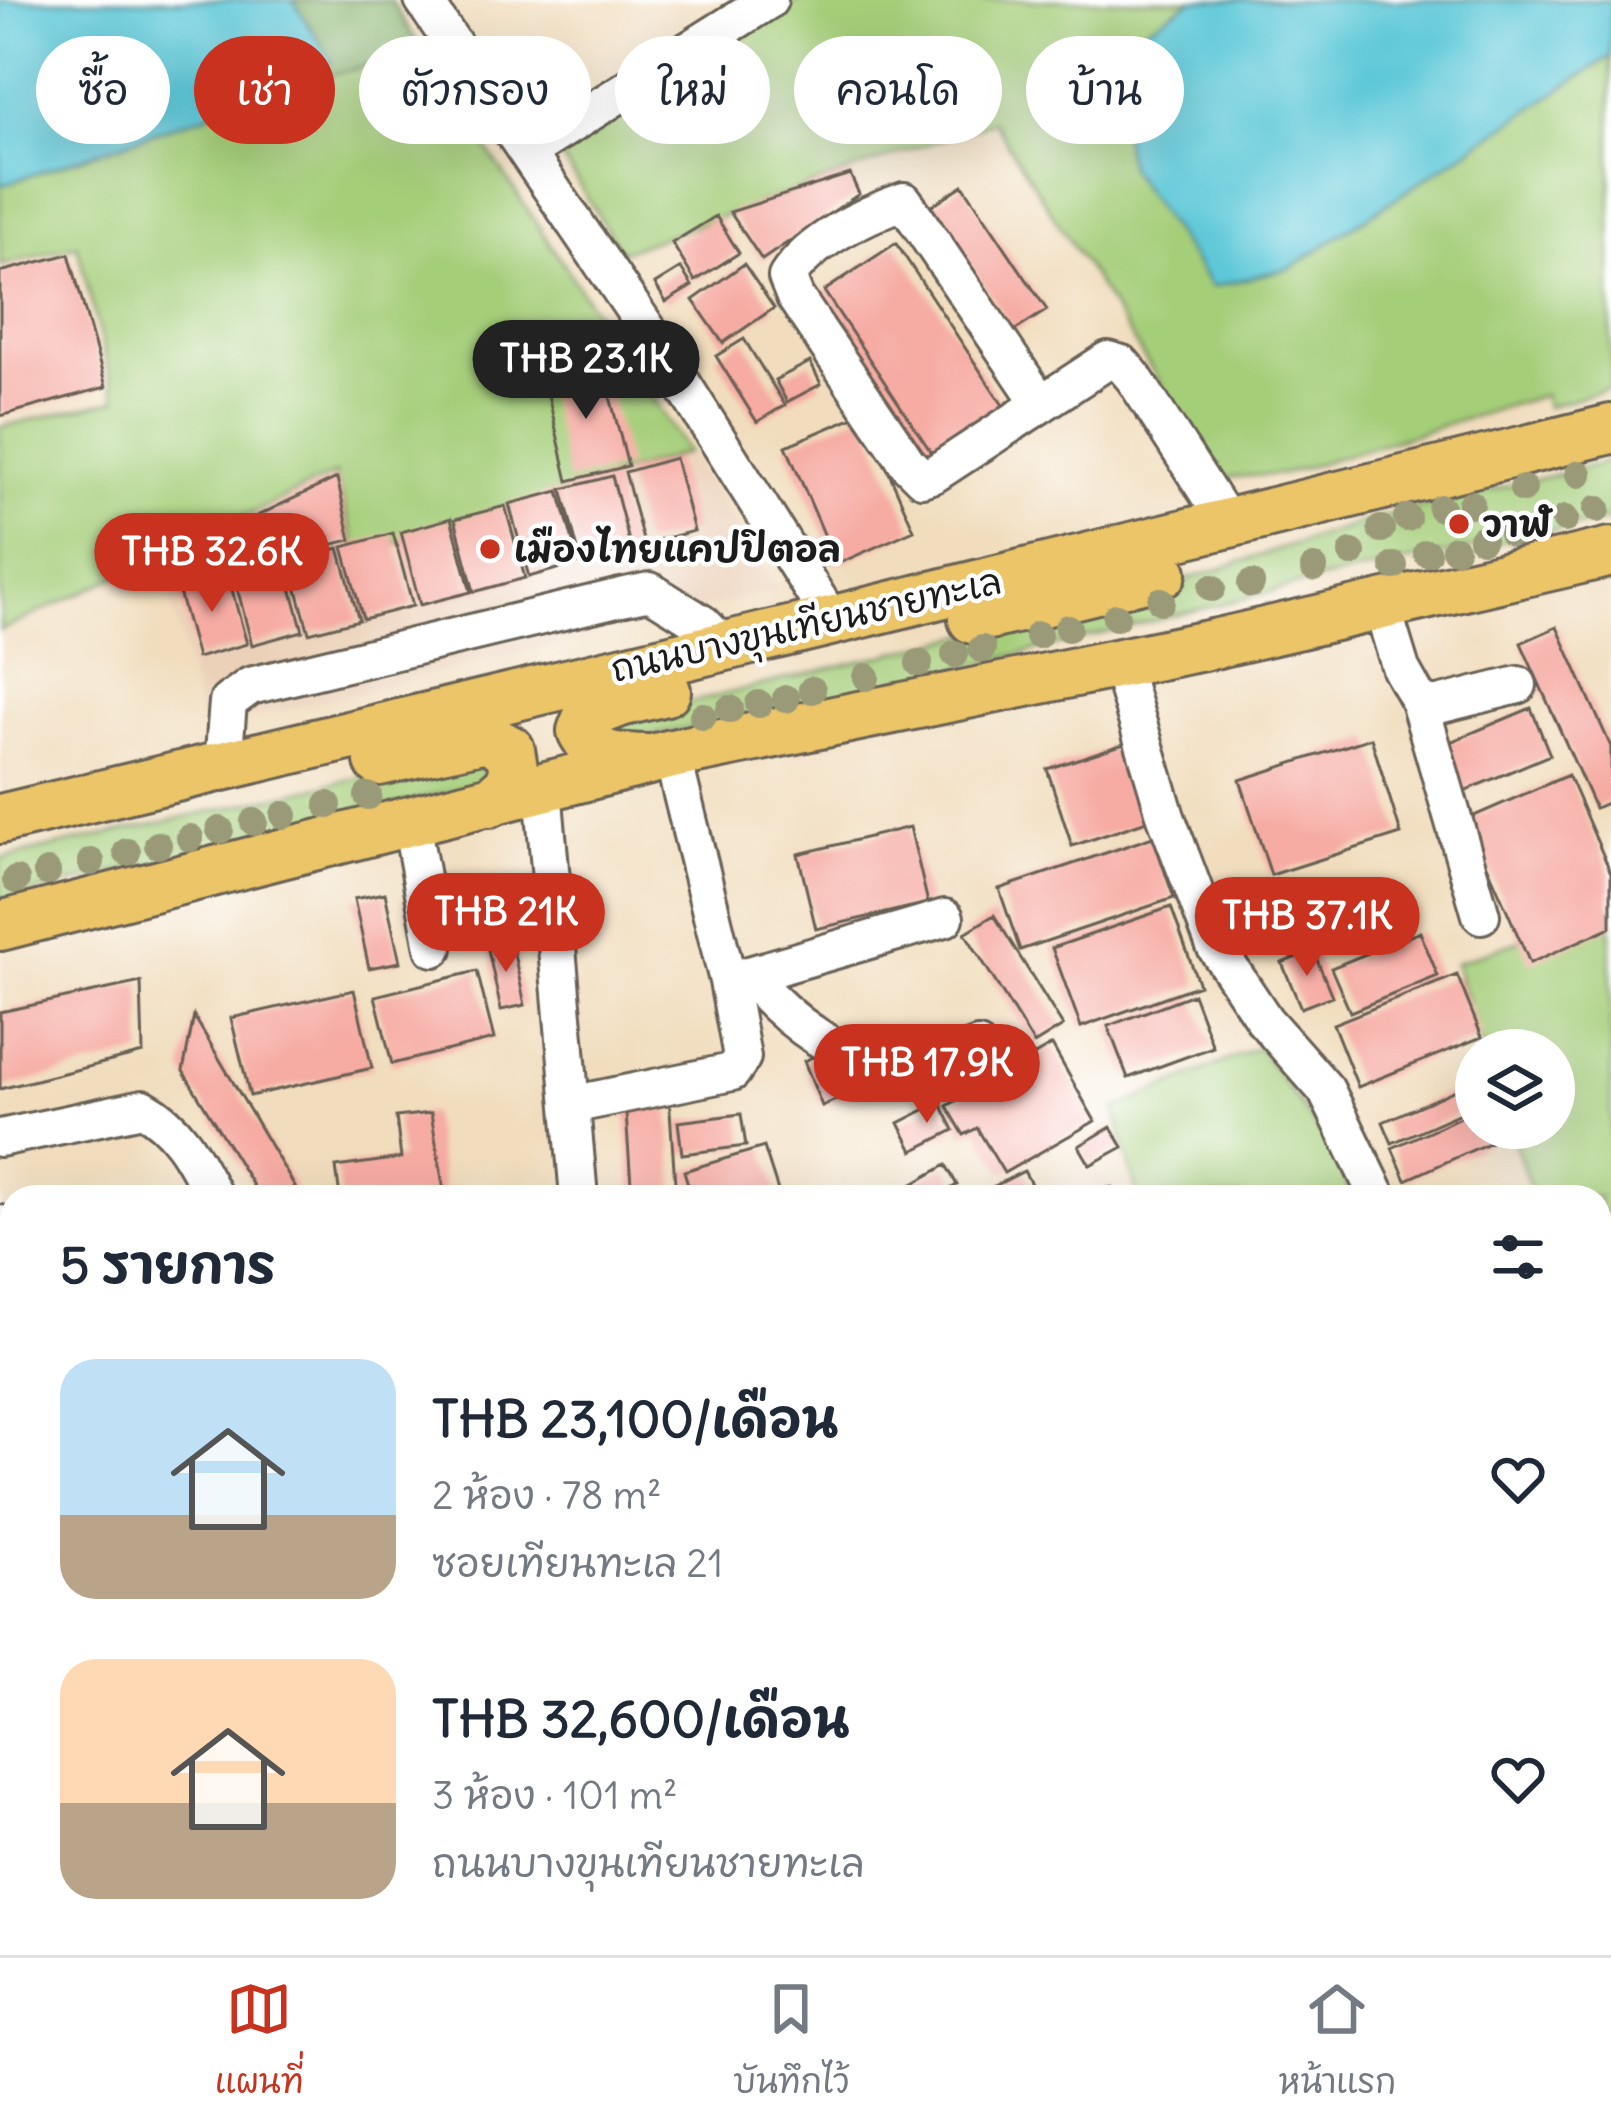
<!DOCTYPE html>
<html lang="th">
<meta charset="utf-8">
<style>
body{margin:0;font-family:Delius,"Playpen Sans Thai",sans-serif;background:#f6f6f7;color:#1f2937;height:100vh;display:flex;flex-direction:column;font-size:45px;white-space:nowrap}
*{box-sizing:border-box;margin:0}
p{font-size:39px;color:#747a83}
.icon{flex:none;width:66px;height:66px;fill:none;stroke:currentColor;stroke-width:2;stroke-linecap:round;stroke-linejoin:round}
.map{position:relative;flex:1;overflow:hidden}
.details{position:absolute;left:0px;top:1185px;width:1611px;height:771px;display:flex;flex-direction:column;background:#fff;border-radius:36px 36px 0 0;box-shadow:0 12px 48px #0002}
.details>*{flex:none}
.top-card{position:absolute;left:36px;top:36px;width:1539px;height:108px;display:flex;gap:24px}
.buttons{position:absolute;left:1455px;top:1029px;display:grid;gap:24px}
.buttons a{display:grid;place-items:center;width:120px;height:120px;border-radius:50%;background:#fff;box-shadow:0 12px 48px #0002;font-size:60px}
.price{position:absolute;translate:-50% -102px;padding:0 27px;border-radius:42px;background:#c8321e;color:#fff;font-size:39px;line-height:78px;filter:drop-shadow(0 3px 6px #0008)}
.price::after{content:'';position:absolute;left:50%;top:72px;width:36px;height:27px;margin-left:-18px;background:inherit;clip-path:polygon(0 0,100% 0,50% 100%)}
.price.on{background:#222;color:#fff}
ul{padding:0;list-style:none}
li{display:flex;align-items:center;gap:36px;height:300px;padding:0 60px}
li span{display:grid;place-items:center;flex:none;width:336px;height:240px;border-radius:36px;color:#555}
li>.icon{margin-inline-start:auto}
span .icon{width:144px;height:144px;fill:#fffc;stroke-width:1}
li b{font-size:51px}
h2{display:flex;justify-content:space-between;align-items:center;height:144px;padding:0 60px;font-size:51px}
.pill{padding:0 42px;border-radius:54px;background:#fff;box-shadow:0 12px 48px #0002;font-size:42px;line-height:108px}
.pill.on{background:#c8321e;color:#fff}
.tab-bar{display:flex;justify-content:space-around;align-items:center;height:168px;border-top:3px solid #e0e1e3;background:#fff;font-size:33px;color:#747a83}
.tab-bar a{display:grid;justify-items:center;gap:6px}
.tab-bar .on{color:#c8321e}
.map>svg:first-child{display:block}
</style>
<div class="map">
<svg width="1611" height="1955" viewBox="0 0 1611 1955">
<rect width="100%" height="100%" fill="#fff"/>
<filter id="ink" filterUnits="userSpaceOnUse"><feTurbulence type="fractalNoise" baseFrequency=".00833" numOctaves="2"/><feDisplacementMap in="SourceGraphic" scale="24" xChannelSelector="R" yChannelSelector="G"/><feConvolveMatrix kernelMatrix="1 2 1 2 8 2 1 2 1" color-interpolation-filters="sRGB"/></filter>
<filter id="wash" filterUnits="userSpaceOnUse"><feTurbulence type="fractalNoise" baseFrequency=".004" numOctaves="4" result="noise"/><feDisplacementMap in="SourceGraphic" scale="48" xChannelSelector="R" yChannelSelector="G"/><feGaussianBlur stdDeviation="2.7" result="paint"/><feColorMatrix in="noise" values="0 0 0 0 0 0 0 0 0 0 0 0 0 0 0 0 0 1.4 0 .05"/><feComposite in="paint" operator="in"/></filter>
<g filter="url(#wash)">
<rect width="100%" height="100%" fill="#f1ddbd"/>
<path fill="#ecd1b9" d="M618 342 777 590 203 730 160 557Z"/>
<path fill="#a5ce79" stroke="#60754a" stroke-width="3" d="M799 0H1193L1108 52 1290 268 1611 56V388L1546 407 1544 395 1283 474 1221 478 993 121 621 252 558 151Z
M423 52 688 452 413 539 357 551 335 474 0 631V427L116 400 77 245 0 266V186L298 83Z
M1611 461V519L1310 582 794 710 614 742 606 731 616 721 1176 583 1370 520Z
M481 750 494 774 474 786 0 901V859Z
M1611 908V1210L1599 1214V1197H1533L1510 1128H1554V1050H1484L1455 963Z
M1258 1047 1333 1150 1352 1197H1138L1115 1109Z
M1611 1388V1724L1599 1692V1392Z
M12 1930V1944H605V1955H0V1933Z
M928 1944H1389L1392 1955H920Z"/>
<path fill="#84b169" stroke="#506642" stroke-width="3" d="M293 0H391L423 52 298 83 331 61Z"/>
<path fill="#5dc8d8" stroke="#3c727a" stroke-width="3" d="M0 0H293L332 61 298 83 0 186Z
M1193 0H1611V56L1290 268 1212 287 1129 169 1108 51Z
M716 1944H928L920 1955H717Z"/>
<g id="blocks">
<path fill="#f6aba3" d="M850 174 859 194 762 260 730 212Z
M963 185 1047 310 1014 331 931 206Z
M716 216 739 253 695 281 672 243Z
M896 243 1008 413 937 461 824 291Z
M69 254 106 387 0 416V272Z
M744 264 774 308 723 343 693 300Z
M681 268 692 286 666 302 655 284Z
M744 339 785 405 757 422 716 356Z
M600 358 628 466 568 481 545 382Z
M810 362 821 384 787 402 775 380Z
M863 413 914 530 837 564 786 446Z
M675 458 694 531 644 544 625 472Z
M612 476 631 549 581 562 562 489Z
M337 478 351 540 171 583 164 560Z
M559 491 579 563 529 577 509 504Z
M505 506 525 578 474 592 455 519Z
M451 518 471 592 420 605 401 532Z
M393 533 413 606 363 619 343 547Z
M339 548 359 620 309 633 289 561Z
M283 559 303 631 252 645 233 572Z
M227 572 247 644 197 658 177 585Z
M1557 627 1611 747V801L1595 808 1521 643Z
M1531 708 1550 755 1457 794 1438 747Z
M1371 738 1401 834 1271 875 1240 780Z
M1124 744 1150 820 1072 846 1047 769Z
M1568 775 1611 873V927L1530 963 1467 819Z
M910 827 928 903 816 929 798 854Z
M1153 837 1174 898 1020 950 999 889Z
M385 893 400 962 369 968 354 899Z
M1171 907 1199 985 1081 1027 1052 948Z
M994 915 1063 1026 1034 1044 965 933Z
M1420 932 1438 976 1350 1012 1331 968Z
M511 940 525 1005 501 1010 487 945Z
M1313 950 1332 996 1301 1008 1282 963Z
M477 971 494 1039 392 1064 375 996Z
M1457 975 1482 1037 1358 1087 1333 1024Z
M141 982 143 1053 0 1089V1012Z
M354 990 372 1068 250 1096 231 1018Z
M1193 994 1213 1047 1128 1078 1108 1026Z
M194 1016 295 1187 278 1197H260L183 1071Z
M1052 1045 1095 1121 1004 1173 977 1128 964 1135 947 1106Z
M829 1050 847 1095 822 1106 804 1061Z
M1476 1081V1106L1392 1143 1383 1122Z
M669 1097 676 1197H632L625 1100Z
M940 1102 954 1130 913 1151 899 1123Z
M1476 1110V1128H1492L1497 1139 1406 1180 1392 1148Z
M431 1113 445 1197H340L336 1167 401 1158 396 1117Z
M741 1114 746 1146 682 1154 678 1122Z
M1111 1127 1123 1147 1090 1165 1079 1146Z
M764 1147 780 1197H692L684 1171Z
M946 1165 957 1185 935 1197H917L911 1185Z
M1024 1171 1038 1197H973Z
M1112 1187 1115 1197H1081L1080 1195Z
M1611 1428V1474H1599V1429Z"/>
</g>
</g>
<g filter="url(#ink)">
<use href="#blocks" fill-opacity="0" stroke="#676054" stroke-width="3"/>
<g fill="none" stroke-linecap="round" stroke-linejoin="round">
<defs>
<path id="minor" d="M423 0 658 345 832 621
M527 152 769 0
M1041 404 904 201C864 215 810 241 787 277L795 297 908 464 922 478 934 474 1108 360 1122 364 1134 378 1228 524
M1382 607 1401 669 1419 701 1434 706 1518 685
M1120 663 1166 817 1215 946 1265 1021 1326 1090 1378 1197
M1419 701 1481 915
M223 765 228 702 250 686 621 597 650 591 703 624 724 646
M543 789 579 1197
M411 822 434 948
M750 976C794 1029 837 1053 901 1077L978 1047
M732 980 945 918
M571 1105 732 1072 742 1057 728 981 672 754
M0 1138 143 1108C180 1128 195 1161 214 1197
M0 1224 12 1237
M1599 1401 1611 1397
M1599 1752 1611 1786
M645 1944 646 1955"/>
<path id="major" d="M973 619 1162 573
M647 759C617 758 597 760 582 731L589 714 620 702 666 691
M379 761 486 737 510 750 515 780 490 802
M0 819 818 624 1611 429
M0 926 672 754 1218 643 1611 552"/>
</defs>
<use href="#minor" stroke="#676054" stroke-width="42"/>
<use href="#major" stroke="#676054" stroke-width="54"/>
<path stroke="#676054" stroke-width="8" stroke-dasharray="3 9" stroke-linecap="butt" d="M424 1955 469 1944"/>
<use href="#minor" stroke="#fff" stroke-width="36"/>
<use href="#major" stroke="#ecc569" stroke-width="48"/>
</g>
<g fill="#9a9a79">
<circle cx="1579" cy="474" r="14"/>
<circle cx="1523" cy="489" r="14"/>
<circle cx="1471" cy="504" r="14"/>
<circle cx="1441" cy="508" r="14"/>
<circle cx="1597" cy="509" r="14"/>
<circle cx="1407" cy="518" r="14"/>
<circle cx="1565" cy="519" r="14"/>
<circle cx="1381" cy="529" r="14"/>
<circle cx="1512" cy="533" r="14"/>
<circle cx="1482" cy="539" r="14"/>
<circle cx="1455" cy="549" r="14"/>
<circle cx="1352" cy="553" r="14"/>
<circle cx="1427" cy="553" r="14"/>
<circle cx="1394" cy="566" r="14"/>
<circle cx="1314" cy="568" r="14"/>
<circle cx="1251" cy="584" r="14"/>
<circle cx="1212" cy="588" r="14"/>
<circle cx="1161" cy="601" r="14"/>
<circle cx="1116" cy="617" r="14"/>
<circle cx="1068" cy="628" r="14"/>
<circle cx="1038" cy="635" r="14"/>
<circle cx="982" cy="649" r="14"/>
<circle cx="955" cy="654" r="14"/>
<circle cx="919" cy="663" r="14"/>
<circle cx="866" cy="677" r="14"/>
<circle cx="812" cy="690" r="14"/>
<circle cx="786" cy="699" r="14"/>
<circle cx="759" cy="704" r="14"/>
<circle cx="730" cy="709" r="14"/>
<circle cx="703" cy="716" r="14"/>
<circle cx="368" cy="796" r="14"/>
<circle cx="328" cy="805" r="14"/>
<circle cx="284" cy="815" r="14"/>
<circle cx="254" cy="822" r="14"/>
<circle cx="220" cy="830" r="14"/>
<circle cx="190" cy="838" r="14"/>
<circle cx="158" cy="845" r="14"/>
<circle cx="127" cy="852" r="14"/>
<circle cx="91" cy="862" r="14"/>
<circle cx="47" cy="872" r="14"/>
<circle cx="16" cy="880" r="14"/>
</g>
</g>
<g fill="#c8321e" stroke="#fff" stroke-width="4.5">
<circle cx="1459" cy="524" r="12"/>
<circle cx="490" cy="549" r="12"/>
</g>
<g text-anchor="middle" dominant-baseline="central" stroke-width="9" stroke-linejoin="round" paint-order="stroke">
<g font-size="36" font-weight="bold" fill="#1c1c1c" stroke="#fff" text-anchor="start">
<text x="1483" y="524">วาฬ</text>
<text x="514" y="549">เมืองไทยแคปปิตอล</text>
</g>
<g font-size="36" fill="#1c1c1c" stroke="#fff">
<text transform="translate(806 625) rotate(-13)">ถนนบางขุนเทียนชายทะเล</text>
</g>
</g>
</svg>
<div class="buttons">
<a><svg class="icon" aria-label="layers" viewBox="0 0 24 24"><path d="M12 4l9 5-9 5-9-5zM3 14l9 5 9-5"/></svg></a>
</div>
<b class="price on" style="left:586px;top:422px">THB 23.1K</b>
<b class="price" style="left:212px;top:615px">THB 32.6K</b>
<b class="price" style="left:506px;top:975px">THB 21K</b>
<b class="price" style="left:1307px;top:979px">THB 37.1K</b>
<b class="price" style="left:927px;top:1126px">THB 17.9K</b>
<div class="top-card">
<a class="pill">ซื้อ</a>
<a class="pill on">เช่า</a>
<a class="pill">ตัวกรอง</a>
<a class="pill">ใหม่</a>
<a class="pill">คอนโด</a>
<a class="pill">บ้าน</a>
</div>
<section class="details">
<h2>5 รายการ<svg class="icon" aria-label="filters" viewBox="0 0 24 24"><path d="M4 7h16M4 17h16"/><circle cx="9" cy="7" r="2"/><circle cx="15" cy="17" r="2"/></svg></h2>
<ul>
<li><span style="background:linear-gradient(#bfe0f5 65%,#b9a48a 0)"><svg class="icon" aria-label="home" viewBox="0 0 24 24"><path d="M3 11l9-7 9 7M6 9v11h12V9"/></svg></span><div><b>THB 23,100/เดือน</b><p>2 ห้อง · 78 m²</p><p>ซอยเทียนทะเล 21</p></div><svg class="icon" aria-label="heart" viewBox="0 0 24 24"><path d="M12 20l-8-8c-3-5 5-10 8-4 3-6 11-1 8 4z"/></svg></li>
<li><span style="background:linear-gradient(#ffd9b3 60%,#b9a48a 0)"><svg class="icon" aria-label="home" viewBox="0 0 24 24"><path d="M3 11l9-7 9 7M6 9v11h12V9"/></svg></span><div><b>THB 32,600/เดือน</b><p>3 ห้อง · 101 m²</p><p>ถนนบางขุนเทียนชายทะเล</p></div><svg class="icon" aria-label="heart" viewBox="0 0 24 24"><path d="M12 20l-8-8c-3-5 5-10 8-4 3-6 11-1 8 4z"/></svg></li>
</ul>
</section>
</div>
<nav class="tab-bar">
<a class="on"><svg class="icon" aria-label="map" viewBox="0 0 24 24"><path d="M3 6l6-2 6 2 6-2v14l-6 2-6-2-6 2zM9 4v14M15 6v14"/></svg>แผนที่</a>
<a><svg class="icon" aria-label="saved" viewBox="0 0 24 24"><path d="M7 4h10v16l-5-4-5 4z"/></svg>บันทึกไว้</a>
<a><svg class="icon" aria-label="home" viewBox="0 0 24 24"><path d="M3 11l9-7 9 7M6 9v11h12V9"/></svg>หน้าแรก</a>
</nav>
